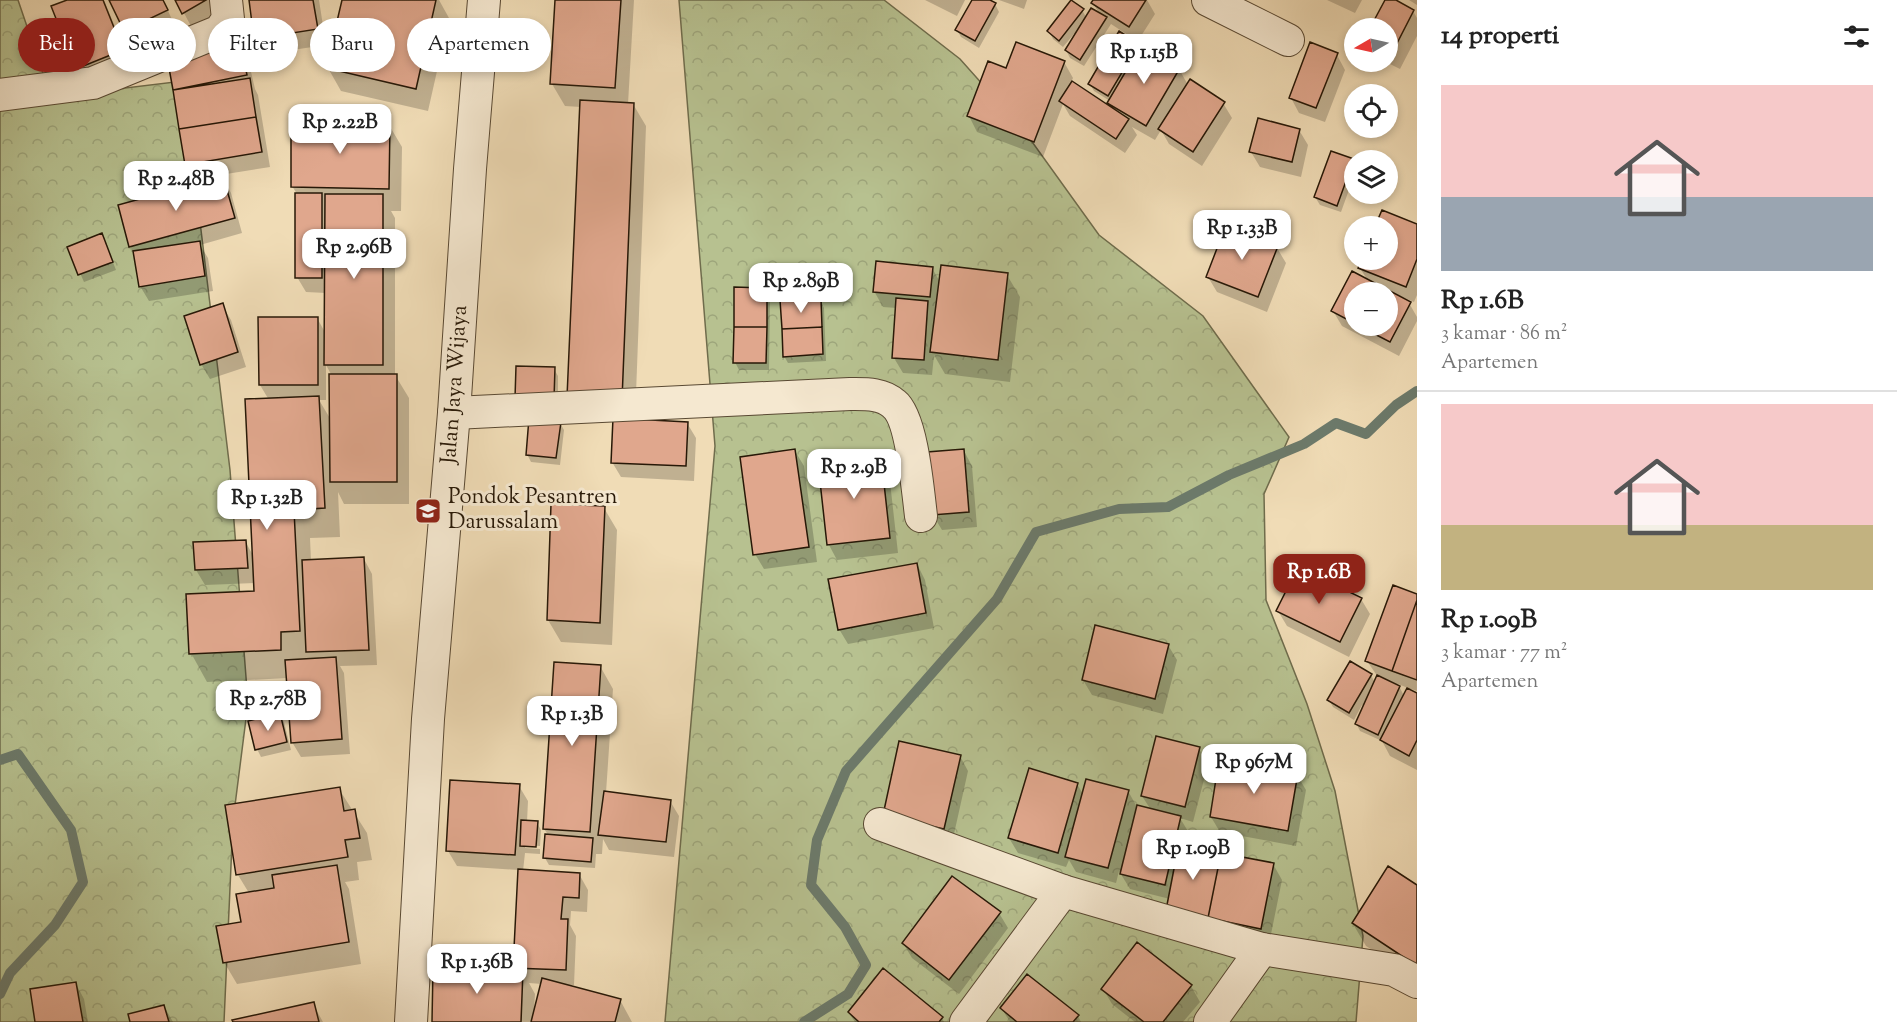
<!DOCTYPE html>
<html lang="id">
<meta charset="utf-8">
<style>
body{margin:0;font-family:"Sorts Mill Goudy",serif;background:#f2f2f2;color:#222;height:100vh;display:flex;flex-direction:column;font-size:22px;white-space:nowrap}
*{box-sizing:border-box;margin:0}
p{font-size:20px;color:#767676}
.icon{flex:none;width:33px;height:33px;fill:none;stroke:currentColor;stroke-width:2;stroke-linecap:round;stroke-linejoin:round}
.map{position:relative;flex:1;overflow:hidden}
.sheet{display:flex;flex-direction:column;background:#fff;width:480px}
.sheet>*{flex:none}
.hud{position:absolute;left:18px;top:18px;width:570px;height:54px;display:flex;gap:12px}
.needle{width:39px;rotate:261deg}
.fabs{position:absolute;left:1344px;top:18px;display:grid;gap:12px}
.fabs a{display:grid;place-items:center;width:54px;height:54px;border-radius:50%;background:#fff;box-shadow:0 3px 9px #0003;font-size:30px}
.price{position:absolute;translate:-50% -51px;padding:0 14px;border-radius:12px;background:#fff;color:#222;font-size:20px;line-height:39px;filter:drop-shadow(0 2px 3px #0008)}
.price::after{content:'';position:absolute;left:50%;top:36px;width:18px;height:14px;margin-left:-9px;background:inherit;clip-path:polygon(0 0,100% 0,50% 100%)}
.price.selected{background:#8f2418;color:#fff}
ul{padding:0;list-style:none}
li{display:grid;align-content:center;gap:12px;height:318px;padding:0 24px}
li+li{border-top:2px solid #e0e0e0}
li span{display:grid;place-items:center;height:186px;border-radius:0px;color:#555}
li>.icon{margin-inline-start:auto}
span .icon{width:108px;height:108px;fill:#fffc;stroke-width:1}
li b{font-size:26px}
h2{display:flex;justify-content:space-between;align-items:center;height:72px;padding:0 24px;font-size:26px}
.chip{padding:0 21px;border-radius:27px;background:#fff;box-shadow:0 3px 9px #0003;font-size:21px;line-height:54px}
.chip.selected{background:#8f2418;color:#fff}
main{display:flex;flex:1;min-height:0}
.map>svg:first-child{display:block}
</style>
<main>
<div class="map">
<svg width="1417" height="1022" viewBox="0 0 1417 1022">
<defs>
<pattern id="forest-crowns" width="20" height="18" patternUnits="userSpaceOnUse" patternTransform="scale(1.5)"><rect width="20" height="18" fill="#b7c190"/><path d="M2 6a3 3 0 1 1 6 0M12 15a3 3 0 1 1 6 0" fill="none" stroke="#9da57b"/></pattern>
</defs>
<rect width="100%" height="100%" fill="#f0dcb6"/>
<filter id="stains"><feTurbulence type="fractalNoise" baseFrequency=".00333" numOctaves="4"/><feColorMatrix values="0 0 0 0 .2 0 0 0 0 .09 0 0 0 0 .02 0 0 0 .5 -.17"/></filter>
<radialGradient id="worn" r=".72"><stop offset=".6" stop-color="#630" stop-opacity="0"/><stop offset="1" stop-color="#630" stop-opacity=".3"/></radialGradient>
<path fill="url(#forest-crowns)" stroke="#6f6c4c" stroke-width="1.5" d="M0 0H18L51 97 183 81 230 470 248 703 233 821 224 1022H0Z
M679 0H884L960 59 1025 132 1099 235 1203 316 1289 437 1264 494 1266 600 1307 704 1335 791 1363 936 1356 1022H665L715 446Z"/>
<path fill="#0003" fill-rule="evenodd" d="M71 0H104L131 66 86 83 77 68Z
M111 0H163L175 26 134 45Z
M177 0H212L219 13 192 28Z
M250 0H319L326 45 265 54 256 38Z
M343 0H439L449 18 428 111 341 91 328 68Z
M557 0H634L628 104H633L646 126 635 421 687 423 696 438 694 481 621 477 612 462 614 421 581 107 565 106 552 84Z
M925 0H965L957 16Z
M973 0H987L995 4 999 12 979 48 961 37 957 30Z
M999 0H1027L1024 9Z
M1094 0H1147L1155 14 1136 44 1141 49 1179 69 1188 85 1223 103 1232 118 1202 166 1169 144 1161 130 1155 140 1132 127 1137 135 1125 153 1070 116 1063 104 1043 157 977 132 969 116 1007 70 1064 62 1073 78 1071 82 1107 105 1110 101 1094 91 1090 84 1137 41 1111 24 1084 66 1070 58 1066 50 1076 35 1074 34 1063 47 1053 39 1049 31 1082 10 1086 17 1100 15 1093 3Z
M1327 0H1362L1355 13Z
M1387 0H1393L1413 11 1417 18V36L1400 69 1386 62 1388 28H1372Z
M1409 0H1417V5Z
M240 43 248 59 255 89 258 95 270 167 195 179 186 164 169 58Z
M1337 55 1345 70 1325 122 1299 113 1291 98Z
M389 125 402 147 401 211H391L395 218V375L409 398V504H344L338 492 340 537 310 538 311 561 364 559 372 574 377 665 340 666 344 673 350 754 301 757 292 742 288 678 207 682 191 653 256 592 255 583 205 585 196 570 194 544 245 541 254 557 269 400 260 385 317 318 326 334V293L306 292 297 277V194L292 186ZM326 365 332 376 331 420 319 400H326Z
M1299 130 1308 145 1301 177 1260 167 1251 152Z
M1353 160 1354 176 1341 212 1320 205 1315 197Z
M223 178 231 193 242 233 200 245 208 258 213 291 149 301 140 286 135 255 130 246Z
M1383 212 1417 225V295L1414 302 1400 296 1399 298 1409 303 1417 317V321L1399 356 1342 326 1333 311 1352 273 1368 281 1360 268 1364 260H1388V226H1377ZM1354 292H1388V326H1354Z
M105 242 116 270 84 282 69 248Z
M1277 248 1286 263 1267 312 1217 292 1208 277Z
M932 268 940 282 1007 275 1020 297 1010 382 945 374 934 355 932 375 903 373 894 358 897 308 883 307 874 291Z
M766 289 770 297 769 370H739L735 362Z
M820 300 824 308 826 361 788 363 784 356Z
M222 305 231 320 246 367 210 379 201 364Z
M554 369 558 376V406L521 405Z
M560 423 564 430 560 465 531 462 527 454Z
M795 451 804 466 817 562 764 569 755 554Z
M964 451 972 466 977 527 942 530 933 515Z
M880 458 889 473 898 553 837 560 829 545 820 465Z
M604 508 617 530 612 645 561 642 548 620Z
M917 564 925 580 934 628 848 644 839 629Z
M1394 586 1417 595V691L1411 689 1410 691 1417 695V770L1390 756 1382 741 1360 731 1356 723 1364 706 1362 705 1354 720 1333 707 1329 700 1351 663 1371 675 1375 683 1378 677 1367 661ZM1398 684 1408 688 1404 696Z
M1361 599 1370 614 1349 657 1287 626 1278 611Z
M1168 645 1177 660 1163 714 1092 695 1083 680Z
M600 666 613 689 606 793 670 801 679 816 674 857 609 850 603 839 602 854H596L595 868 549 865 545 858 549 836 544 829Z
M280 715 284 722 291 750 261 757 257 749Z
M1199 749 1208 764 1193 822 1180 818 1189 833 1186 846 1273 864 1282 880 1269 944 1170 899 1130 889 1119 871 1116 883 1076 872 1069 860 1066 867 1018 853 1009 838 1077 784 1083 794 1128 791 1137 807 1151 810 1142 796Z
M960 756 968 771 952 843 894 830Z
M1297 775 1306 790 1296 846 1220 832 1211 817Z
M519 786 528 801 527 822 537 823 541 830 540 846 525 845V848L540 849V854L525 853 523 871 579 874 588 890 587 912 571 911 570 925 576 936 574 985H567L620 1000 632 1022H433L517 971 515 967 519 870 457 866 448 851ZM529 983 542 984 534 1010 535 994Z
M339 789 367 833 372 860 357 862 359 880 345 882 349 889 361 964 237 984 224 962 242 923 249 893 238 875Z
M1388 868 1417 887V979L1366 946 1353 924Z
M999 913 1008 928 959 994 912 958 903 943Z
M883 971 942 1018 944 1022H855L849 1013Z
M76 984 84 999 88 1022H37Z
M1191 986 1200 1002 1183 1022H1135L1112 1004 1103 989Z
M313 1004 323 1022H234Z
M164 1006 173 1022H131Z
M1002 1009 1078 1016 1081 1022H1010Z"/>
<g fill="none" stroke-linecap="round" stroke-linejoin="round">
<path stroke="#6c7a6b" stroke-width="10" d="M0 760 18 754 71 830 83 882 55 925 10 973 0 994
M804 1022 848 994 866 965 845 927 811 885 817 840 846 771 997 599 1036 532 1119 509 1168 507 1229 475 1304 444 1336 423 1366 434 1396 405 1417 391"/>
</g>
<path fill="#e0a78d" stroke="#271807" stroke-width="1.5" d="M67 0H103L123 50 76 69 51 6Z
M109 0H163L168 10 124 31Z
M175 0H206L182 14Z
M249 0H313L318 29 254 39Z
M342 0H436L416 89 326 68Z
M555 0H621L615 88 550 84Z
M972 0H990L996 3 975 41 955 30Z
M1071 0 1084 9 1059 41 1047 31Z
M1093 0H1146L1129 27 1091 3Z
M1385 0H1396L1414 10 1391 55 1388 53V28H1370Z
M1091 8 1107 17 1080 60 1065 50Z
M1119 31 1139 44 1108 96 1088 84Z
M240 42 247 75 173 90 167 57Z
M1016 42 1065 61 1034 142 967 116 988 61 1006 68Z
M1310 42 1338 53 1316 108 1289 98Z
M1142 44 1180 68 1146 126 1107 103Z
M250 78 256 117 179 129 173 90Z
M1190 79 1225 102 1193 152 1158 129Z
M1072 81 1129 119 1116 139 1059 101Z
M580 100 634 103 622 400 567 397Z
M256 117 262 152 185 165 179 129Z
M1258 118 1300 129 1292 162 1249 152Z
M291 121 390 124 389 189 291 187Z
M1331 151 1354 159 1337 206 1314 197Z
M223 176 235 218 129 247 118 205Z
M295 193H322V278H295Z
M325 194H383V365H324Z
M1382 210 1417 224V259L1406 287 1358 268 1362 260H1388V226H1375Z
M1226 225 1278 246 1258 297 1206 277Z
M102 233 113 262 78 275 67 247Z
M200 241 205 276 139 287 133 251Z
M876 261 933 267 930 297 873 292Z
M941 265 1008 273 998 360 930 352Z
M1352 271 1411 302 1390 342 1359 326H1388V292H1354V323L1331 311Z
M734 287 767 288V327H734Z
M896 298 928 301 924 360 892 358Z
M821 299 822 327 782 329 780 300Z
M223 303 238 352 200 365 184 316Z
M258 317H318V385H259Z
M734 327H767L766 363H733Z
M822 327 823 354 783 357 782 329Z
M516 366 555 367 554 399 515 398Z
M329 374H397V482H330Z
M319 396 325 508 294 510 300 631 281 632V650L189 654 186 594 254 591 245 399Z
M529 418 561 422 556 458 526 455Z
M613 418 688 422 686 466 611 463Z
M795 449 809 547 753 555 740 457Z
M964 449 969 512 932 515 927 452Z
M881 456 890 538 827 545 818 463Z
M551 504 605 506 600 623 547 620Z
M246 540 248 568 195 570 193 542Z
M364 557 369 650 306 652 302 560Z
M917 563 926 613 838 630 828 579Z
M1298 567 1362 598 1340 642 1276 611Z
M1393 585 1417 594V600L1392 671 1365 661Z
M1417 600V680L1392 671Z
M1095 625 1169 644 1155 699 1082 680Z
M336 657 342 739 291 743 285 660Z
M1350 661 1372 674 1349 713 1327 700Z
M554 662 601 665 590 832 543 829Z
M1377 675 1400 686 1378 735 1355 724Z
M1407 688 1417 693V740L1409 756 1380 740Z
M280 713 287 742 255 750 248 721Z
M1156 736 1200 747 1185 807 1141 796Z
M899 741 961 755 944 829 883 815Z
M1219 760 1298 773 1288 831 1210 817Z
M1029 768 1078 783 1058 853 1008 838Z
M1086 779 1129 790 1108 868 1065 857Z
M450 780 520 784 515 855 446 851Z
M340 787 344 811 355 809 360 838 345 840 348 857 236 875 225 805Z
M604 791 671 800 666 842 598 835Z
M1137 805 1181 816 1165 885 1120 874Z
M521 820 538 821 536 847 520 846Z
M545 834 593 838 591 862 543 858Z
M1179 843 1221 853 1208 918 1166 910Z
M1221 853 1274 863 1261 929 1208 918Z
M337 865 349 942 223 963 216 926 241 922 236 894 274 888 272 875Z
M1388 866 1417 885V966L1352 923Z
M518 869 580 873 579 898 563 897 561 919H568L566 970 513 968Z
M952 876 1001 912 949 980 902 943Z
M1137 942 1192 985 1163 1022H1144L1101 989Z
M433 968 523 970 521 1022H432Z
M883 968 943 1017 939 1022H859L848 1012Z
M1027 974 1079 1015 1073 1022H1017L1000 1008Z
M542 978 621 999 615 1022H531Z
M76 982 83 1022H35L30 989Z
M314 1002 319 1022H233L232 1020Z
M164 1005 169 1022H130L128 1014Z"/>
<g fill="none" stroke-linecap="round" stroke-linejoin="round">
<defs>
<g id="street">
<path d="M1208 0 1288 40"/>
<path d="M0 95 93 83 220 31 228 19 226 0"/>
<path d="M454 413 850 394C865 394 882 393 894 404 912 418 918 492 921 516"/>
<path d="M880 824 1063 891 1262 949 1394 970 1417 982"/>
<path id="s1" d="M411 1022 428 719 454 413 470 169 484 0"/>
<path d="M966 1022 1063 891"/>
<path d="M1210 1022 1262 949"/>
</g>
</defs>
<use href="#street" stroke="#594933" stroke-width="34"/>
<use href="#street" stroke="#f5e8d0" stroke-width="32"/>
</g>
<defs>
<symbol id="school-square" viewBox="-11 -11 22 22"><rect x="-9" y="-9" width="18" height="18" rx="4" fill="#8f2418" stroke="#f5e8d0"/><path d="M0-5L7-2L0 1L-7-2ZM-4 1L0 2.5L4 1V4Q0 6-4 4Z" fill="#fff"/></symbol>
</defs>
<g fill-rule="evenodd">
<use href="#school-square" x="413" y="496" width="30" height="30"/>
</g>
<g text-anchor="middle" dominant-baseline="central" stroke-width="6" stroke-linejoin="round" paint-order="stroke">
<g font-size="22" fill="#271807" stroke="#f5e8d0">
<text stroke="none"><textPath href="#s1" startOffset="639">Jalan Jaya Wijaya</textPath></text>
</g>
<g font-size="22" fill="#271807" stroke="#f5e8d0" text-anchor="start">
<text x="448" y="498">Pondok Pesantren<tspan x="448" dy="25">Darussalam</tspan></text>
</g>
</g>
<rect width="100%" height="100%" filter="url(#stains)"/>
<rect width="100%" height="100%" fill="url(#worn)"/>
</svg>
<div class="fabs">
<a><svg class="needle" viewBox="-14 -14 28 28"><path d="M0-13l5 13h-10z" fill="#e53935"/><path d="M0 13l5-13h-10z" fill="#767676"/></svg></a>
<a><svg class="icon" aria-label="locate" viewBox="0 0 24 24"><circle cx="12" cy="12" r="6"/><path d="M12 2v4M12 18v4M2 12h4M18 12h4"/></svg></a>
<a><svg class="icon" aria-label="layers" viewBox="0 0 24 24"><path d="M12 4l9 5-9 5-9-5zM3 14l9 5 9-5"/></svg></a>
<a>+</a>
<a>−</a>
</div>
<b class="price" style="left:1144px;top:85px">Rp 1.15B</b>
<b class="price" style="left:340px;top:155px">Rp 2.22B</b>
<b class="price" style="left:176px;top:212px">Rp 2.48B</b>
<b class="price" style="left:1242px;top:261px">Rp 1.33B</b>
<b class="price" style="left:354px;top:280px">Rp 2.96B</b>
<b class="price" style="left:801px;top:314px">Rp 2.89B</b>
<b class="price" style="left:854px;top:500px">Rp 2.9B</b>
<b class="price" style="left:267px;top:531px">Rp 1.32B</b>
<b class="price selected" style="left:1319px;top:605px">Rp 1.6B</b>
<b class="price" style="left:268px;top:732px">Rp 2.78B</b>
<b class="price" style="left:572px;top:747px">Rp 1.3B</b>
<b class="price" style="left:1254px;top:795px">Rp 967M</b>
<b class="price" style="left:1193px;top:881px">Rp 1.09B</b>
<b class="price" style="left:477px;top:995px">Rp 1.36B</b>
<div class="hud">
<a class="chip selected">Beli</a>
<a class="chip">Sewa</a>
<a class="chip">Filter</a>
<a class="chip">Baru</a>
<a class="chip">Apartemen</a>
</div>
</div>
<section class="sheet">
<h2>14 properti<svg class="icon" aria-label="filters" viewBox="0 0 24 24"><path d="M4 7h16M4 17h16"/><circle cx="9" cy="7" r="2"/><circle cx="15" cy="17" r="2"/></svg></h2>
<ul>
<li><span style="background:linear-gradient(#f6c9c9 60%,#9aa5b1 0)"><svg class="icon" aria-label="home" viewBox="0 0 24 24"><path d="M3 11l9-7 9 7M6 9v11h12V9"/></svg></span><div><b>Rp 1.6B</b><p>3 kamar · 86 m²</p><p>Apartemen</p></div></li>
<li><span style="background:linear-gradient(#f6c9c9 65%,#c2b280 0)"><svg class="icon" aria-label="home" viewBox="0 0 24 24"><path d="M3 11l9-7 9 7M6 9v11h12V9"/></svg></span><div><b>Rp 1.09B</b><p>3 kamar · 77 m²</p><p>Apartemen</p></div></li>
</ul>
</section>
</main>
